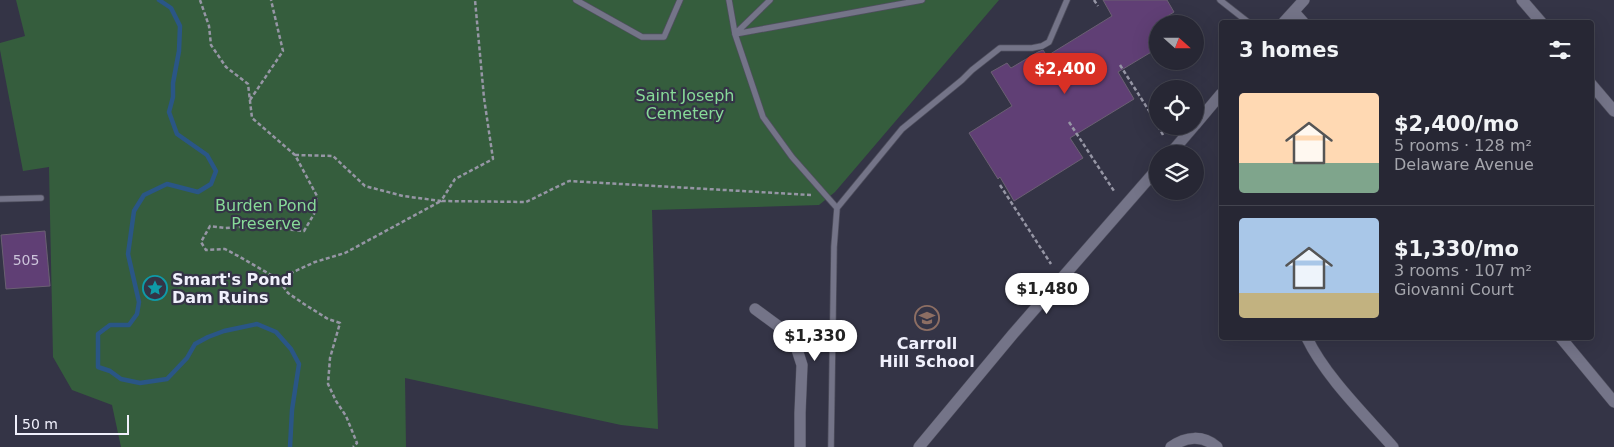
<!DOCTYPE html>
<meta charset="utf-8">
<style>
body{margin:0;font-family:"DejaVu Sans",sans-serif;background:#2f2f3c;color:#f1f3f6;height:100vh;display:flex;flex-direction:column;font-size:19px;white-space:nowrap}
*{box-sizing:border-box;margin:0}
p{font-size:16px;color:#a4a5ac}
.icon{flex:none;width:28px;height:28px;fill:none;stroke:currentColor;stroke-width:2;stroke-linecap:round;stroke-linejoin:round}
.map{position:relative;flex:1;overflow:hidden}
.details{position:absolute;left:1219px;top:20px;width:375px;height:320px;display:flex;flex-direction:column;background:#272734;border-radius:5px;box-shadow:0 5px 20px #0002,0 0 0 1px #43444f}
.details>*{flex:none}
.needle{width:32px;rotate:111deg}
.controls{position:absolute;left:1149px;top:15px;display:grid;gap:10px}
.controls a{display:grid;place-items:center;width:55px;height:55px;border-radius:50%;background:#272734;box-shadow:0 5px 20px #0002,0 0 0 1px #43444f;font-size:25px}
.scale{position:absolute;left:15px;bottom:12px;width:114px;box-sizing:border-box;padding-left:5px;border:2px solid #f0f0fc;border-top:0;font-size:14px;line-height:18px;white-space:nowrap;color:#f0f0fc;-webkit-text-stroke:4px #343446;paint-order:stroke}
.price{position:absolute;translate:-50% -42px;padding:0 11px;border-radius:18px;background:#fff;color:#222;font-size:16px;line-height:32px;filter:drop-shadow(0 1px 2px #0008)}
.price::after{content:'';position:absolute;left:50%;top:30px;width:15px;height:11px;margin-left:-8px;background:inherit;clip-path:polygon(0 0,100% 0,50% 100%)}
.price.on{background:#d93025;color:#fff}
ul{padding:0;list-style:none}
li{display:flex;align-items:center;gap:15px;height:125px;padding:0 20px}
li+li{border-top:1px solid #43444f}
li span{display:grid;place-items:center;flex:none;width:140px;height:100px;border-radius:5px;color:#555}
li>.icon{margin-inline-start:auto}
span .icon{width:60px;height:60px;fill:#fffc;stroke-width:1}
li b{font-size:21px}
h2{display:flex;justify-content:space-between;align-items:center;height:60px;padding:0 20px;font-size:21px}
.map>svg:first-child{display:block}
</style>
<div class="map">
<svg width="1614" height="447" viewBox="0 0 1614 447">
<rect width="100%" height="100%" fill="#343446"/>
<path fill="#355d3d" d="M16 0H999L835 192 819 205 652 210 658 429 621 425 405 378 406 447H121L112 405 72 390 53 357 49 167 23 171 0 50V43L25 36Z"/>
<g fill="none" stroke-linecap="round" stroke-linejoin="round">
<path stroke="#2a5686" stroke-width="4.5" d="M159 0 171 8 180 26 179 51 173 83V97L169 112 177 134 207 155 216 171 211 184 198 192 167 184 144 195 134 211 128 254 139 302 137 314 129 325H110L98 334V367L110 371 121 379 140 383 167 379 187 358 195 344 208 337 224 331 257 324 276 332 291 349 299 364 292 410 290 447"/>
</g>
<path fill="#603f75" stroke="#6a6072" d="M1103 0H1167L1174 12 1158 22V48L1118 72 1134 99 1070 138 1083 158 1014 201 1000 177 998 179 969 133 1012 106 991 72 1007 63 1011 68 1038 52 1043 50 1047 56 1112 16Z
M45 231 50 286 6 289 1 235Z"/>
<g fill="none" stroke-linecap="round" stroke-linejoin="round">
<defs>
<path id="service" d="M576 0 642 37H664L680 0
M729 0 735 34 763 117 792 157 837 208
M1220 0 1248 22
M735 34 922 0
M735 34 770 0
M0 199 41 198
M831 447 834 247 837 208 902 129 962 80 972 70 1000 48H1032L1042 46 1049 42 1067 0"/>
<path id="minor" d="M1522 0 1541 22
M1294 12 1303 22
M1284 22 1304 0
M1591 84 1614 111
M1195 125 1221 94
M1170 154 1194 126
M755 309 793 337 802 365 800 413V447
M1307 338C1325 376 1365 415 1393 447
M1561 338 1614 402
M919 447 1013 334 1158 168
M1171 447C1186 436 1203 435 1217 447"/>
</defs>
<use href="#service" stroke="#4f4f5e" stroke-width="7"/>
<use href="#minor" stroke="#4f4f5e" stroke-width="12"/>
<path stroke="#9696a5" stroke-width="2.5" stroke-dasharray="4 2.5" stroke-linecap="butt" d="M200 0 209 26 211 45 226 67 248 84 252 118 295 155 317 196 314 214 304 231 254 226 225 228 210 226 201 242 206 250 225 249 240 257 278 279 288 293 304 304 328 319 340 323 330 358 328 384 336 401 346 416 357 443 353 447
M1094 0 1098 6
M1120 65 1158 125
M250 100 283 51 271 0
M1069 122 1114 191
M1158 126 1163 135
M295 155 333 156 365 186 403 196 441 201 455 179 493 159 484 98 475 0
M1000 185 1051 264
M278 279 315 262 345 253 441 201 526 202 569 181 811 195"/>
<use href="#service" stroke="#747488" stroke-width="5.5"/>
<use href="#minor" stroke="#747488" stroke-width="11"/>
</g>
<defs>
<symbol id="sight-ring" viewBox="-11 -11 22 22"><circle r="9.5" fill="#343446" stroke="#0f9aa8" stroke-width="1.5"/><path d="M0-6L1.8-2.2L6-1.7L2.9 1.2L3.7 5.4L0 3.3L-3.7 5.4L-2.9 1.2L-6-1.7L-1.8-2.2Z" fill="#0f9aa8"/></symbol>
<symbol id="school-ring" viewBox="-11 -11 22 22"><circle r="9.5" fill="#343446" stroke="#8d6e63" stroke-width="1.5"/><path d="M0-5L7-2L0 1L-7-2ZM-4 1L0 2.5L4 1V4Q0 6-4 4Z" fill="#8d6e63"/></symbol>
</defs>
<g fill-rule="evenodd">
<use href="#sight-ring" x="141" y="274" width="28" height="28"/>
<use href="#school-ring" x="913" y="304" width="28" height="28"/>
</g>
<g text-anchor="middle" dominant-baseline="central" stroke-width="4.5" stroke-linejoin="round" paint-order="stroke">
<g font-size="14" fill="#ccc4da">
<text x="26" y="260">505</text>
</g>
<g font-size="16" fill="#87da98" stroke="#343446">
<text x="685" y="95">Saint Joseph<tspan x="685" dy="18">Cemetery</tspan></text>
<text x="266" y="205">Burden Pond<tspan x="266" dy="18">Preserve</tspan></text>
</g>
<g font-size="16" font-weight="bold" fill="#f0f0fc" stroke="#343446" text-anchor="start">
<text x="172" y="279">Smart's Pond<tspan x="172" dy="18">Dam Ruins</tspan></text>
<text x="927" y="343" text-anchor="middle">Carroll<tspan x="927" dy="18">Hill School</tspan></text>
</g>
</g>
</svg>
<div class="controls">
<a><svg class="needle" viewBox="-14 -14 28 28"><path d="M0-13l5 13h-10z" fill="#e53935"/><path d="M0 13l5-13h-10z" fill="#a4a5ac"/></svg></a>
<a><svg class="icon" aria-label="locate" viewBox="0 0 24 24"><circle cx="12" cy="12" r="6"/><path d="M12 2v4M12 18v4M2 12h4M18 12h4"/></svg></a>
<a><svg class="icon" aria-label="layers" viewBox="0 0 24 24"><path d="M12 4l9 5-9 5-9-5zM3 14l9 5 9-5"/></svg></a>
</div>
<div class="scale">50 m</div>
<b class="price on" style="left:1065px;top:95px">$2,400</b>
<b class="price" style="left:1047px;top:315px">$1,480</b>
<b class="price" style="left:815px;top:362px">$1,330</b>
<section class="details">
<h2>3 homes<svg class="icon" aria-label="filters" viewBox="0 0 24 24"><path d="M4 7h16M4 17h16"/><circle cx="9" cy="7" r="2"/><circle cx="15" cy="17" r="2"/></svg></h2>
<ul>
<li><span style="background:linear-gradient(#ffd9b3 70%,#7fa58c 0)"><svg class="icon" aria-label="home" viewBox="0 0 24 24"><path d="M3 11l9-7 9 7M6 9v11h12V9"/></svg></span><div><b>$2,400/mo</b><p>5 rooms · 128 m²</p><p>Delaware Avenue</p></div></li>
<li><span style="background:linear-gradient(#a9c7e8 75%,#c2b280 0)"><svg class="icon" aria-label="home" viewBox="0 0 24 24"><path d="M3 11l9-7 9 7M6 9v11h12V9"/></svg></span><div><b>$1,330/mo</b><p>3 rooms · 107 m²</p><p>Giovanni Court</p></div></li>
</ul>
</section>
</div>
